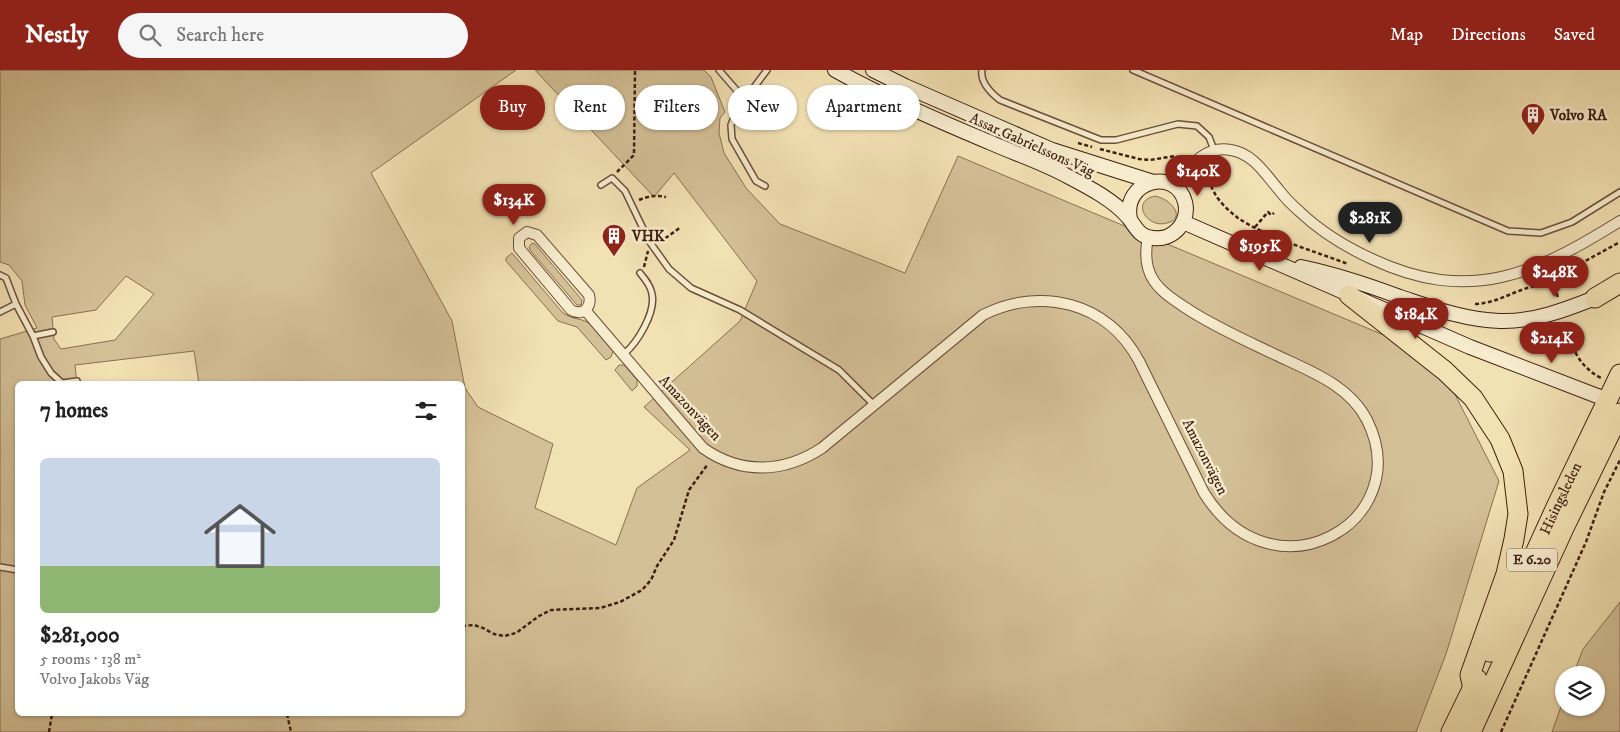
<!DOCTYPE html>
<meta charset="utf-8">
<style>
body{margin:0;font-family:"IM FELL DW Pica",serif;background:#f6f6f6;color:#222;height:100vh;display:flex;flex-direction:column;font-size:19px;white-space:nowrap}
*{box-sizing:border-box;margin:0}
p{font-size:16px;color:#767676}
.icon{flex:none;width:28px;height:28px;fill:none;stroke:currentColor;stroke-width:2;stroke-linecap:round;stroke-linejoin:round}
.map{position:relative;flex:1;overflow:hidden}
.details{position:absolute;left:15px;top:311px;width:450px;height:335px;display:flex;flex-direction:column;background:#fff;border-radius:8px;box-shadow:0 1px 4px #0004}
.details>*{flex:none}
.hud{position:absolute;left:480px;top:15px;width:475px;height:45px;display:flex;gap:10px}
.fabs{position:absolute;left:1555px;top:596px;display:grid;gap:10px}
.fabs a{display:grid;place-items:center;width:50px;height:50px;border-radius:50%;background:#fff;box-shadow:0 1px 4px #0004;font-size:25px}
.price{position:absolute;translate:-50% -42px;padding:0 11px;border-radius:18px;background:#8f2418;color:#fff;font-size:16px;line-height:32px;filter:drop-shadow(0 1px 2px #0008)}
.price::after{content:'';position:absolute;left:50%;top:30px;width:15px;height:11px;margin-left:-8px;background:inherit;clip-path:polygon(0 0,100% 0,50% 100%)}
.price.on{background:#222;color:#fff}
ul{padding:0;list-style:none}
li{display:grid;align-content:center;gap:10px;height:265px;padding:0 25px}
li span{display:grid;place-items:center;height:155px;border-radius:8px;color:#555}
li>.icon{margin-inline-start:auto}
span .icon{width:90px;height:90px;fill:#fffc;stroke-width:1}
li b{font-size:21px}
h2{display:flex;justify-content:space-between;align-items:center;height:60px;padding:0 25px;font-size:21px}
.tag{padding:0 18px;border-radius:22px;background:#fff;box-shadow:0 1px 4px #0004;font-size:18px;line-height:45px}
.tag.on{background:#8f2418;color:#fff}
header{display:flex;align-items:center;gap:30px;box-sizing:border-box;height:70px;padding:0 25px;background:#8f2418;color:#fff}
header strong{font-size:24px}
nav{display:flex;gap:28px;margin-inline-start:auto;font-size:18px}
.search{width:350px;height:45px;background:#f6f6f6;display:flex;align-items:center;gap:12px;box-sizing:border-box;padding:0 18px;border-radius:28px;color:#767676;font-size:19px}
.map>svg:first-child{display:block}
</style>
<header>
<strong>Nestly</strong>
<div class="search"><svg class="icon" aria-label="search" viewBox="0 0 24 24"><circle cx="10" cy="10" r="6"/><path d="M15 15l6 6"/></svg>Search here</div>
<nav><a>Map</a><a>Directions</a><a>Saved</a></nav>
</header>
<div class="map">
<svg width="1620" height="662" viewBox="0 0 1620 662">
<rect width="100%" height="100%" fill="#f2e1b3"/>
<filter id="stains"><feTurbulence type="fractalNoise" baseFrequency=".004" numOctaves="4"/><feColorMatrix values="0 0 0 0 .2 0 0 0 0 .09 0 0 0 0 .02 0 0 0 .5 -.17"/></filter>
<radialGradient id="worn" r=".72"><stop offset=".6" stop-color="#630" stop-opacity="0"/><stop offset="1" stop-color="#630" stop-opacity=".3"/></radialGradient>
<path fill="#d4c097" stroke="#8a6f54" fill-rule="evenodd" d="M0 0H516L371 103 452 251 465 318 478 337 553 374 535 438 616 475 637 418 690 380 644 337 740 251 757 211 674 103 654 127 535 0H704L711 7 725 42 720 48 719 63 724 83 746 118 780 154 905 203 958 86 1436 287 1499 411 1446 584 1416 662H0V269L37 258 25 235 22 211 9 195 0 192ZM126 206 154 224 115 270 61 279 54 269 52 247 96 240ZM194 281 199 314H462V644H18V314H77L75 295Z
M1155 126C1171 129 1187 148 1167 153 1147 159 1130 131 1155 126Z
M532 173 535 174 582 230 581 235H577L530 180 529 177Z
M512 183 562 242C573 251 583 247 591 255L613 281 611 287 606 290 577 257 558 251 506 191V188Z
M619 295H624L637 310V316L632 321 615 300Z
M1620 532V662H1552L1564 628V638H1596V605H1573L1583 579Z"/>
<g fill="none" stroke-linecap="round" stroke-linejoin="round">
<defs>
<path id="lane" d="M719 0 745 30
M982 0C980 12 991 23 1000 30L1101 70H1116L1178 54 1197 56 1209 67 1214 80
M1133 0 1508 161 1541 163 1572 152 1620 122
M601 115 612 108 625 121 649 171 669 199 691 218 740 240 839 300 874 335
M765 116 756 111 732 69 731 55 737 40 767 0
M0 205 6 208 16 234 33 266 41 287 51 303 62 313 77 311
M0 242 16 234
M33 266 53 262
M624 284C637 273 656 243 652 224 651 216 645 209 640 203
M0 497 18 500"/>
<path id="street" d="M1174 117C1189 98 1203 75 1231 80 1254 84 1265 104 1279 120 1285 128 1292 135 1300 142 1321 162 1346 177 1372 189 1470 235 1535 204 1620 151
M527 162 537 165 589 225C592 237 583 247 571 240L519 178V168Z
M585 240 703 378C741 405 784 403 822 378L983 245C1040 216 1108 232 1139 291L1204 423C1273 534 1418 452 1367 350 1349 315 1310 301 1276 285 1247 271 1217 258 1189 240 1177 232 1162 223 1154 211 1145 198 1145 182 1148 167"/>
<path id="secondary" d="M835 0C885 28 936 50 989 72 1016 84 1044 93 1069 107 1090 118 1113 130 1128 147 1136 157 1139 167 1153 168 1173 171 1190 152 1185 132 1176 97 1122 110 1130 149
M873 0 905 16 1052 80 1153 112
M1183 152 1470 277 1600 327
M1301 197C1335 204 1368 215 1400 227 1433 238 1465 250 1500 251 1533 252 1565 240 1595 228"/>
<g id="highway">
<path d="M1349 225 1445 301 1473 328 1500 369 1513 401 1518 444 1514 469 1506 504 1470 605 1473 619"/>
<path d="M1595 228 1620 213"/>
<path id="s1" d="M1490 582 1556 437 1620 304"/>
<path d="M1451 662 1477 609"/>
<path d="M1471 662 1564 458 1620 343"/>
</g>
</defs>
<use href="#lane" stroke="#6c4f3a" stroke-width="8"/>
<use href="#street" stroke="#6c4f3a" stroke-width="12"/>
<use href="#secondary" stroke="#3f1e11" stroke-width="16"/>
<use href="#highway" stroke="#3f1e11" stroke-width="21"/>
<path stroke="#3f1e11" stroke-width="2.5" stroke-dasharray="4 2.5" stroke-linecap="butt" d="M1078 73 1092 77
M1100 79 1139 89 1150 90 1175 86 1182 90
M1199 101C1209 109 1209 112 1214 122 1219 132 1229 141 1238 148 1268 168 1314 181 1348 194
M617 102 634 85 635 0
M639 130C648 126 656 125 666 127
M1255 157 1268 142 1271 145 1274 143
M660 172 681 157
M644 197 648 181
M1555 217 1558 228
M1475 234C1505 233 1523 211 1555 216L1567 201 1620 172
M1564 252C1571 276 1578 296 1601 308
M462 556 474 555 483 558 494 564 504 566 516 563 539 546 551 540 600 538 620 532 642 520 651 510 657 496 674 470 689 420 708 394
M287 644 291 662
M49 662 52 644
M1501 662 1586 472 1604 422 1620 390"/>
<use href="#lane" stroke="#f7ecce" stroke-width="5"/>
<use href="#street" stroke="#f7ecce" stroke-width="10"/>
<use href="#secondary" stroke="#f7ecce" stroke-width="14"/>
<use href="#highway" stroke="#f2e1b3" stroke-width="19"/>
</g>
<defs>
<symbol id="building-pin" viewBox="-11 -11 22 30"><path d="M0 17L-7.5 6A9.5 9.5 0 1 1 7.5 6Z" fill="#8f2418" stroke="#f7ecce"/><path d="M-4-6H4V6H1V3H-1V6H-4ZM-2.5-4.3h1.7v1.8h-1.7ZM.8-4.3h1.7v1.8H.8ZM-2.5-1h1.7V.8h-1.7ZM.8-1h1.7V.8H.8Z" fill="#fff"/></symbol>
</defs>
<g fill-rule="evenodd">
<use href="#building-pin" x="1519" y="31" width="28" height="38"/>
<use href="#building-pin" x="600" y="152" width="28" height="38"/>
</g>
<g text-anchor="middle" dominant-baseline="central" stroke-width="5" stroke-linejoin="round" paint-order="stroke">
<rect fill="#f7ecce" stroke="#765c4a" stroke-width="1" x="1507" y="478.5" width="50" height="23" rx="4"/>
<g font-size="14" font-weight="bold" fill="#3f1e11">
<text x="1532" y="490">E 6.20</text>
</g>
<g font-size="15" font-weight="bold" fill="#3f1e11" stroke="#f7ecce" text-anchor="start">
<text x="1550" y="45">Volvo RA</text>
<text x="632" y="166">VHK</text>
</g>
<g font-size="15" fill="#3f1e11" stroke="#f7ecce">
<text transform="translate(1032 75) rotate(24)">Assar Gabrielssons Väg</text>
<text transform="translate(690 338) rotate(47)">Amazonvägen</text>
<text transform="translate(1205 387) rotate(63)">Amazonvägen</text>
<text stroke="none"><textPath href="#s1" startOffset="169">Hisingsleden</textPath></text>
</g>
</g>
<rect width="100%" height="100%" filter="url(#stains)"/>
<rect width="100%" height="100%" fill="url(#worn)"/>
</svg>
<div class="fabs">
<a><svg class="icon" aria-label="layers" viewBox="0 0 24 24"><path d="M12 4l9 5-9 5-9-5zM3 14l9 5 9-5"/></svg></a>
</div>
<b class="price" style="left:1198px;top:127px">$140K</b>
<b class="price" style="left:514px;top:156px">$134K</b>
<b class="price on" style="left:1370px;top:174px">$281K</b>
<b class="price" style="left:1260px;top:202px">$195K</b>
<b class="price" style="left:1555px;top:228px">$248K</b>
<b class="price" style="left:1416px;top:270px">$184K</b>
<b class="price" style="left:1552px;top:294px">$214K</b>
<div class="hud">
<a class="tag on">Buy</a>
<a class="tag">Rent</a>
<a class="tag">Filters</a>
<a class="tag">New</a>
<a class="tag">Apartment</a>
</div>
<section class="details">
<h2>7 homes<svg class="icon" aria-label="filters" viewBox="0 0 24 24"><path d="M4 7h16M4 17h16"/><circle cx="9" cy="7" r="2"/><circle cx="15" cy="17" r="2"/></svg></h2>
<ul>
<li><span style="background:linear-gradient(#c9d6e8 70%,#8fb573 0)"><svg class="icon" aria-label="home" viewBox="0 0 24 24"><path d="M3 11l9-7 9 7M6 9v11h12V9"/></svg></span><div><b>$281,000</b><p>5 rooms · 138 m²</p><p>Volvo Jakobs Väg</p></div></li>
</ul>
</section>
</div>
